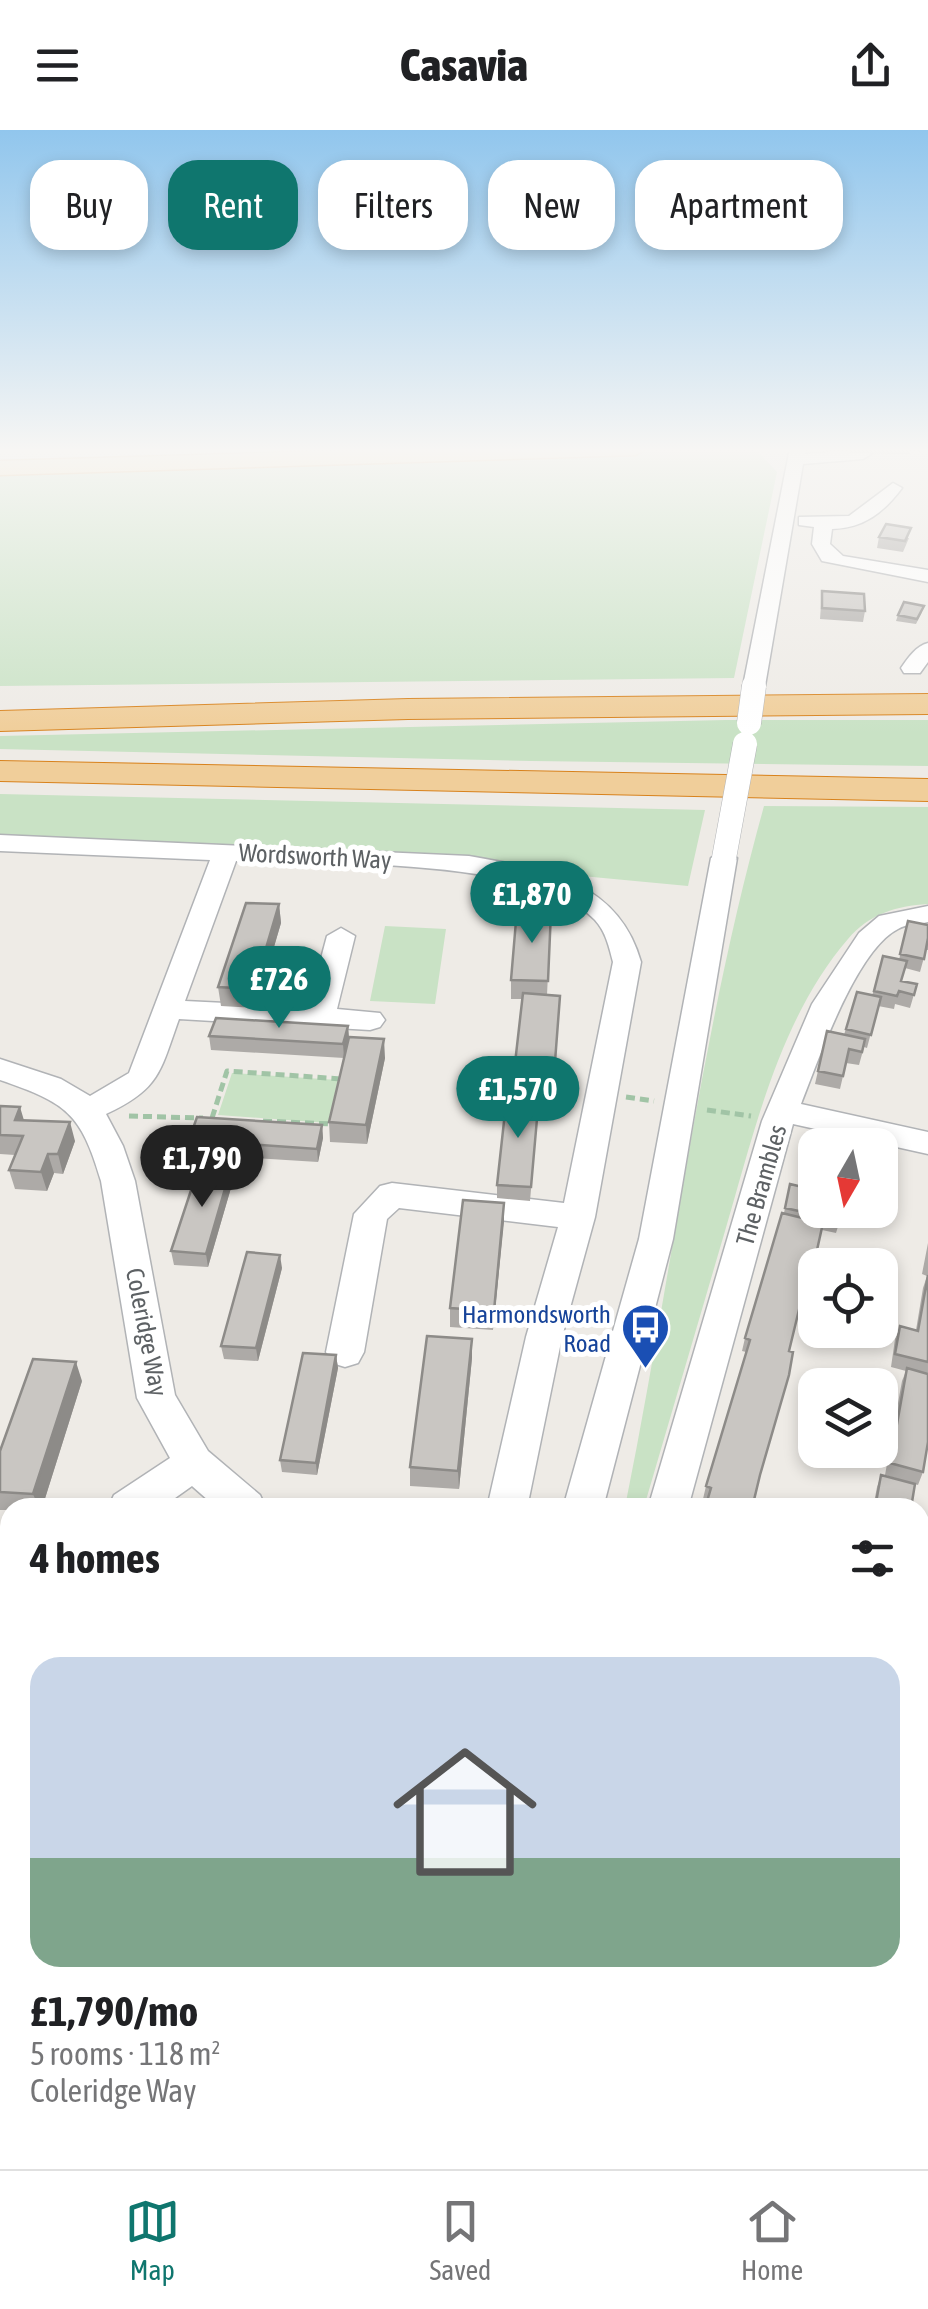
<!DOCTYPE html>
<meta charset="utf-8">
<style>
body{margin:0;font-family:"Asap Condensed",sans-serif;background:#f2f2f2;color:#202124;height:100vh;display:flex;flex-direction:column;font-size:38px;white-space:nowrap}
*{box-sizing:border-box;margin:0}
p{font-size:32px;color:#757577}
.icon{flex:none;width:55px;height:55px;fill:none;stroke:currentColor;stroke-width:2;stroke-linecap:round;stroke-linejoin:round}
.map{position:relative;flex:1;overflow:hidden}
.side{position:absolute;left:0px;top:1368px;width:930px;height:672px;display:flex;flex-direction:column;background:#fff;border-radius:30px 30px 0 0;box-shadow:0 5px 15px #0003}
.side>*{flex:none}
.top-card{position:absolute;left:30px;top:30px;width:870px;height:90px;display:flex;gap:20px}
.needle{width:65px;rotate:189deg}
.buttons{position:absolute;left:798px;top:998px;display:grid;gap:20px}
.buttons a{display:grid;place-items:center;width:100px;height:100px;border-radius:20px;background:#fff;box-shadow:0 5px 15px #0003;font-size:50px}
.price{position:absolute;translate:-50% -85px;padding:0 22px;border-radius:35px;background:#0f766e;color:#fff;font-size:32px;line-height:65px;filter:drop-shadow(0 2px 5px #0008)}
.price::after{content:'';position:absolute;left:50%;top:60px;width:30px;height:22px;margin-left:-15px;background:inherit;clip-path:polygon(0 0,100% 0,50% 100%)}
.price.selected{background:#222;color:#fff}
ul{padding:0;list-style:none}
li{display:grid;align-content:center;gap:20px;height:530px;padding:0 30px}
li+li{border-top:2px solid #e0e0e0}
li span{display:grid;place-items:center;height:310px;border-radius:30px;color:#555}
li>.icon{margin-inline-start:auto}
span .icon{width:180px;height:180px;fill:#fffc;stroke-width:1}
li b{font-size:42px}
h2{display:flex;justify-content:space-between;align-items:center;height:120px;padding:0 30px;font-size:42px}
.tag{padding:0 35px;border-radius:30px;background:#fff;box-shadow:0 5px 15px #0003;font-size:35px;line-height:90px}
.tag.selected{background:#0f766e;color:#fff}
header{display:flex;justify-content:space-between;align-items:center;height:130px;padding:0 30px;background:#fff;font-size:45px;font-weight:800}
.tab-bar{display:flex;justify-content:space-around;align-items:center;height:140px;border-top:2px solid #e0e0e0;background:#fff;font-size:28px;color:#757577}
.tab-bar a{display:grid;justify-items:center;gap:5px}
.tab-bar .selected{color:#0f766e}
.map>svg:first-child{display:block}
</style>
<header><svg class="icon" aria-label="menu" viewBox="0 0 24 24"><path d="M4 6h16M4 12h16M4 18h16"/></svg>Casavia<svg class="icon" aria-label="share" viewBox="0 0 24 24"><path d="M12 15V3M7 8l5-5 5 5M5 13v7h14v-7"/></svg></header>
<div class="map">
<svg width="928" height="2039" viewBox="0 0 928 2039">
<rect width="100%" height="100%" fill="#eeebe6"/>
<path fill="#c9e2c5" d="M710 318H754L777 342 734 548 0 556V344Z
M726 590H928V636L532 631 0 619V606Z
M0 664 705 680 688 756 529 741 0 709Z
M764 676 928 677V774C896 776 869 784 848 809 779 889 754 1003 725 1101 698 1193 671 1285 644 1377H625C672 1144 700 906 764 676Z
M385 796 446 799 435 874 370 871Z
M232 943 338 950 328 993 218 985Z"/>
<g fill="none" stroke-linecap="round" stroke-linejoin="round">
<defs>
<path id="minor" d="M790 318H806L805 324 863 319 871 324 863 329 803 334 765 556 754 563 743 556Z
M893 353 902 358C883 383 864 398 832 399L830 414 843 426 928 440V452L822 431 812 414 814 397 799 395V387L849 386Z
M928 513V532L920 543H904L901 538C908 528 916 516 928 513Z
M0 705 469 726C543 739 618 750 641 832L595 1087 562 1207 527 1378H487L526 1207 558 1097 399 1078 387 1089 364 1222 358 1233 345 1237 332 1233 326 1222 354 1084 380 1056 392 1053 564 1073 613 832C609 817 606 802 595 790 533 726 324 735 236 731L185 871 308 877 327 806 341 798 355 806 337 879 380 883 385 890 380 897 370 900 179 889C160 942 160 959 106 984L123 1016 135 1051 175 1265 208 1321 260 1365 266 1378H217L192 1356 161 1378H108L114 1365 170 1328 137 1268 101 1051C81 983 67 973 0 950V929L61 949 90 966 129 943 210 730 0 721Z
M724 720 737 728 673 1109 603 1378H563L639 1109 711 728Z
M928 776V792C919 794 906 794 898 799 856 820 818 931 801 974L928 1002V1024L793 994 688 1378H648L762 991 812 874 859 803 879 786Z
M10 1437V1479L0 1483V1441Z
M212 2030H268L264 2039H208Z
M299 2030H355L352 2039H296Z
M822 2030H897L901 2039H826Z"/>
<path id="major" d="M425 318H647L636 325 0 345V331Z"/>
<path id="highway" d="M928 564V584L408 589 0 601V581L408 569Z
M0 631 928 649V671L0 651Z"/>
</defs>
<use href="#minor" stroke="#b1b3b6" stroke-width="3"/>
<use href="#major" stroke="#e0af6c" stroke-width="3"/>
<use href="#highway" stroke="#d8821c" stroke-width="2"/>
<path stroke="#a1c4a6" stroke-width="2.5" stroke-dasharray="6 2.5" stroke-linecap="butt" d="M658 319 674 318"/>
<path stroke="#a1c4a6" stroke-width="5" stroke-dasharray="9 5" stroke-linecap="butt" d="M626 967 654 971
M707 980 751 986
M129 986 203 988
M212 988 227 941 342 949
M263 991 331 994"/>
<path stroke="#a1c4a6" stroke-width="8" stroke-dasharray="15 8" stroke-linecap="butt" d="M373 2030 374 2039"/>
<use href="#minor" fill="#fff" fill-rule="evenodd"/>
<use href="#major" fill="#f5e1b3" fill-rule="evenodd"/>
<use href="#highway" fill="#f0ce9a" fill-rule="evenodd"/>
<defs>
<path id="minor-bridge" d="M749 593 754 556
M724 728 745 614"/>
</defs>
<use href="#minor-bridge" stroke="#b1b3b6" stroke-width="25" stroke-linecap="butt"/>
<use href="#minor-bridge" stroke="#fff" stroke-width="24"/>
</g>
<path fill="#adaaa7" d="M849 318H922L921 322 910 321V324L849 323Z
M879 407 909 408 903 422 877 418Z
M822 461 865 481 863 492 820 489Z
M922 482 916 494 896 491 898 485Z
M279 774 281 793 256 878 221 876 218 857Z
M551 781 547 865 560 866 552 965 513 962 522 869H511V850Z
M908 791 928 795V820H926L920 842 905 838 901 851 917 854 910 878 895 874 894 879 878 876 867 918 864 917 859 935 846 933 840 959 815 954 827 901 844 905 857 862 872 866 883 826 899 830Z
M348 896 349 909 385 928 367 1014 330 1012 329 992 344 928 211 920 209 906Z
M539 966 530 1071 497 1068V1055Z
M0 976 24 990 75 1011 63 1044 54 1043 47 1061 15 1059 9 1040 15 1025 0 1024Z
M322 995 323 1008 318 1032 192 1024 189 1010Z
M810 1018 815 1019V1080L840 1090 836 1103 822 1100 805 1169 801 1168 707 1370 703 1369 706 1356 746 1222 742 1221 745 1208 784 1083 790 1054 800 1056Z
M233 1051 208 1137 174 1135 171 1121Z
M504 1073 493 1200 450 1197V1178Z
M928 1113V1312L923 1342 918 1355 885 1345 902 1251 906 1241 891 1237 895 1209 900 1196 916 1200 923 1158 927 1146 922 1144Z
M282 1138 258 1231 224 1229 221 1216Z
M336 1225 338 1238 317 1345 282 1342 280 1330Z
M472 1228 459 1359 410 1356V1337Z
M82 1251 42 1378H10V1380H0V1321Z
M881 1345 911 1378H873L877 1357Z
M920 1644 928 1646V1710L920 1707Z
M920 1901 928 1904V1963L920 1960Z"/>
<path fill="#8d8b88" d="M279 774 281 793 256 878 254 859Z
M348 896 349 909 344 928 343 914Z
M384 909 385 928 367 1014 366 995Z
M20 977 26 997 15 990Z
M70 992 75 1011 63 1044 58 1024Z
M322 995 323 1008 318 1032 317 1019Z
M48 1024 54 1043 47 1061 41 1042Z
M231 1038 233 1051 208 1137 206 1124Z
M504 1073V1092L493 1200 494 1181Z
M280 1125 282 1138 258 1231 256 1218Z
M472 1209V1228L459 1359 458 1341Z
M336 1225 338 1238 317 1345 316 1333Z
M76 1232 82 1251 42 1378H39L33 1364Z
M0 1651 5 1659 0 1677Z
M53 2030H64L59 2039H49Z"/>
<path fill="#c9c6c2" stroke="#8d8b88" stroke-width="2.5" d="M886 394 911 398 905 411 879 407Z
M822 461 864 464 865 481 822 478Z
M904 472 924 476 917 489 898 485Z
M246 773 279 774 254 859 218 857Z
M517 779 551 781 548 851 511 850Z
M908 791 928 795V808L924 829 900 824Z
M883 826 907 831 901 851 917 854 914 865 899 861 897 866 874 861Z
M857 862 881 867 871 905 846 899Z
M523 863 560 866 554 945 514 942Z
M216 888 348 896 343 914 209 906Z
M827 901 865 909 862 922 849 919 843 946 818 941Z
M349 907 384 909 366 995 329 992Z
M507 964 539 966 531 1057 497 1055Z
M0 976 20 977 15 990 70 992 58 1024H48L41 1042 9 1040 23 1006 0 1005Z
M197 987 322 995 317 1019 189 1010Z
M810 1018 815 1019V1053L802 1050Z
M199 1036 231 1038 206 1124 171 1121Z
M790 1054 815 1060V1080H841L840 1090 785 1078Z
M463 1070 504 1073 494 1181 450 1178Z
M782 1083 823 1093 809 1156 805 1155 789 1221 793 1222 789 1245 760 1345 754 1370 759 1373 757 1378H705L711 1358 706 1356 750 1210 745 1208Z
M247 1122 280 1125 256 1218 221 1216Z
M928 1145V1232L895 1224 900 1196 918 1201Z
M427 1206 472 1209 458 1341 410 1337Z
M303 1223 336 1225 316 1333 280 1330Z
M33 1229 76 1232 33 1364 0 1362V1321Z
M907 1238 928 1244V1312L923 1342 890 1333Z
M881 1345 915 1354 911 1378H875Z
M920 1644 928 1646V1698L920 1695Z
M920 1901 928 1904V1953L920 1949Z
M0 1921 10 1927V2020L0 2014Z
M26 2030H53L49 2039H41Z
M440 2030H504L502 2039H437Z"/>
<linearGradient id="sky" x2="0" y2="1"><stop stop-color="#91c6ed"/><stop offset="0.53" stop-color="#f7f6f4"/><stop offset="1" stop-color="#f7f6f4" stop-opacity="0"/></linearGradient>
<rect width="928" height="604" fill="url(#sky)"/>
<defs>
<symbol id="bus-pin" viewBox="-11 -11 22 30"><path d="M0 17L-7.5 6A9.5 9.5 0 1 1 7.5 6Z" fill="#1a4fb4" stroke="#fff"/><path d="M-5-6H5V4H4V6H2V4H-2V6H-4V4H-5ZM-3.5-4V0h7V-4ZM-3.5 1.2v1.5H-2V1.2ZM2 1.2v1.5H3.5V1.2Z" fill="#fff"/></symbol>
</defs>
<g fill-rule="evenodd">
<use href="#bus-pin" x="618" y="1170" width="55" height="75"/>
</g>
<g text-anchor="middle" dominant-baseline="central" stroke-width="10" stroke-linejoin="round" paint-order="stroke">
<g font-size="25" fill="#5d6164" stroke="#fff">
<text transform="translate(315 726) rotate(3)">Wordsworth Way</text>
<text transform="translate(761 1055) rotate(-74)">The Brambles</text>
<text transform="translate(147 1202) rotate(79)">Coleridge Way</text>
</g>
<g font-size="25" fill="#164399" stroke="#fff" text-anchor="end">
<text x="611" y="1184">Harmondsworth<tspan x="611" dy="29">Road</tspan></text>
</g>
</g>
</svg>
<div class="buttons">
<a><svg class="needle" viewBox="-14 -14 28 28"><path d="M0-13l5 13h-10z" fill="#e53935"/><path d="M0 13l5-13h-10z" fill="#757577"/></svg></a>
<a><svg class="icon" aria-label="locate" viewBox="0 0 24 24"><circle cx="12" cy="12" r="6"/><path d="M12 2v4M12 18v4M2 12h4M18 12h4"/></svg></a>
<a><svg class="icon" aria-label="layers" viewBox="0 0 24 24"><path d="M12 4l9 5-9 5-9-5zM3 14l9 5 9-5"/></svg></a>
</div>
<b class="price" style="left:532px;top:816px">£1,870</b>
<b class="price" style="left:279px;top:901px">£726</b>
<b class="price" style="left:518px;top:1011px">£1,570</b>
<b class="price selected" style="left:202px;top:1080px">£1,790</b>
<div class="top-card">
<a class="tag">Buy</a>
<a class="tag selected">Rent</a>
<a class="tag">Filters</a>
<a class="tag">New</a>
<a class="tag">Apartment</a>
</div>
<section class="side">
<h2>4 homes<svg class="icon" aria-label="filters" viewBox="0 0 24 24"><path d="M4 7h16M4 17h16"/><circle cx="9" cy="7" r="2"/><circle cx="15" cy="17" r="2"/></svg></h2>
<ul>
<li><span style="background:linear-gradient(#c9d6e8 65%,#7fa58c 0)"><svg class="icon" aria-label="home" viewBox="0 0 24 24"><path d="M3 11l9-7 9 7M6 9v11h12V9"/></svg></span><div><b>£1,790/mo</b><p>5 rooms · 118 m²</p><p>Coleridge Way</p></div></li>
</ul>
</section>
</div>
<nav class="tab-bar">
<a class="selected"><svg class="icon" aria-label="map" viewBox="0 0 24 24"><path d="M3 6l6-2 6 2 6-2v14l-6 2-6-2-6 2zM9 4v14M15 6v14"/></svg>Map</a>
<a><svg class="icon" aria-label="saved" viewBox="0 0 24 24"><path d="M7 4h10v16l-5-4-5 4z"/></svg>Saved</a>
<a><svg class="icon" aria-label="home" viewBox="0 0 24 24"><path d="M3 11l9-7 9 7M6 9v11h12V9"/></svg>Home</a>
</nav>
